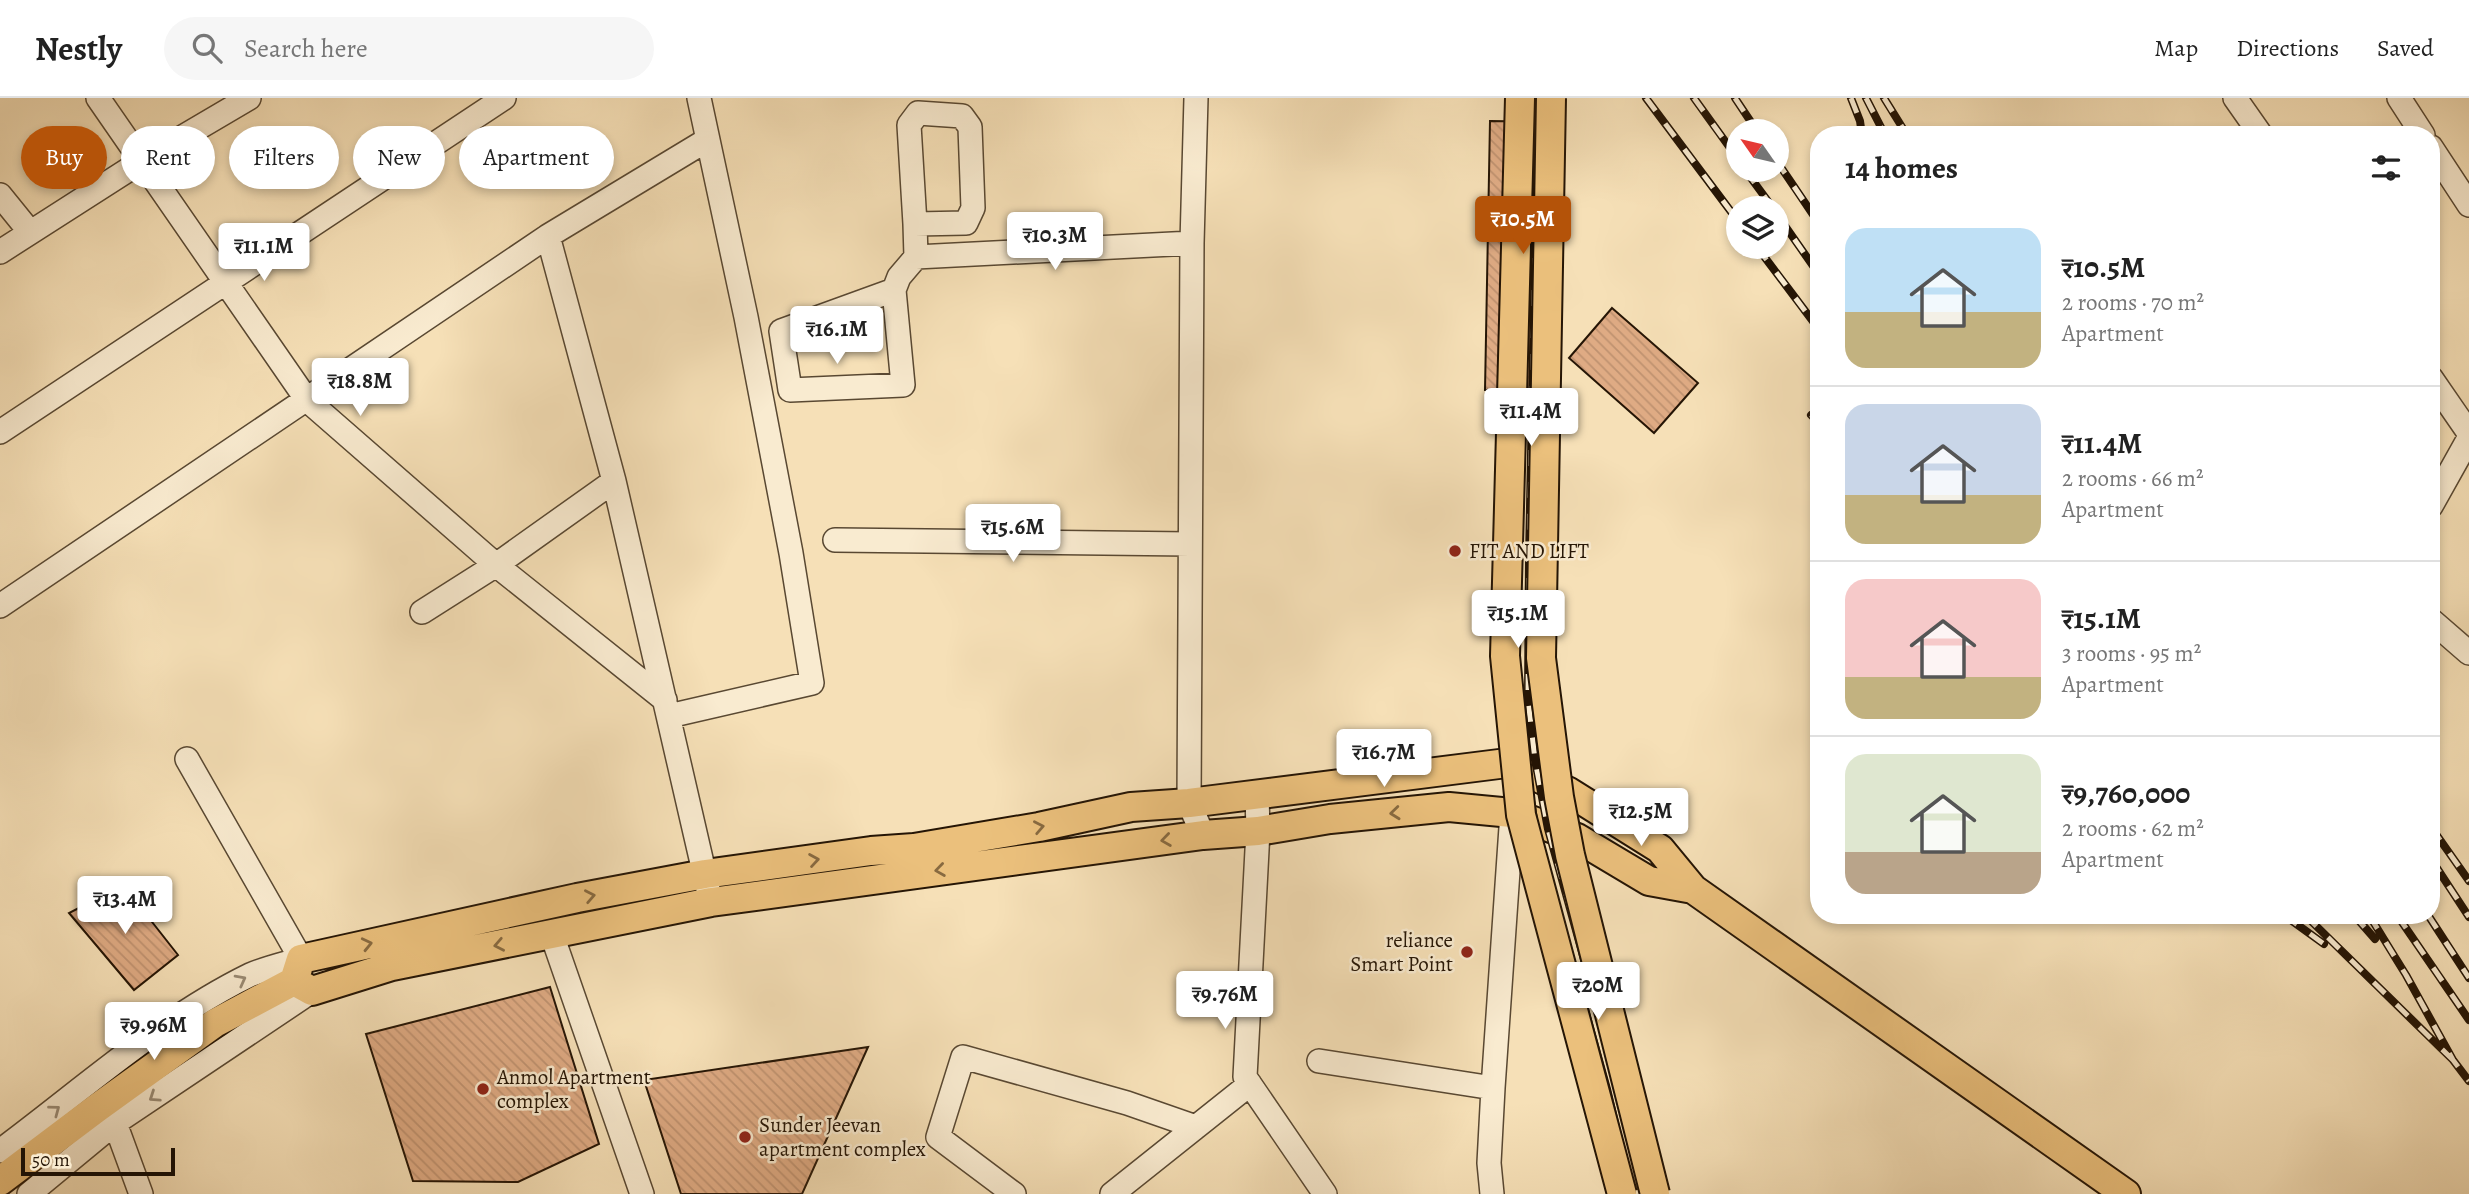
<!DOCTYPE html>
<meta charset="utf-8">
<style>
body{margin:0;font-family:Alegreya,serif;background:#f6f6f6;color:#222;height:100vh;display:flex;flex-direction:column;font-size:26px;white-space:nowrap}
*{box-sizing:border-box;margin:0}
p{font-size:23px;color:#767676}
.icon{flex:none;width:38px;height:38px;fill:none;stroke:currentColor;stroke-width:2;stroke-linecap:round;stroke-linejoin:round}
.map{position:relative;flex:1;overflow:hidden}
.panel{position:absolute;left:1810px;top:28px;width:630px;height:798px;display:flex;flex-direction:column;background:#fff;border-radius:28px;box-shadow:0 4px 10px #0003}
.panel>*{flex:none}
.top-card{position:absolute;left:21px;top:28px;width:665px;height:63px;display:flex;gap:14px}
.needle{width:46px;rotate:304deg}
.controls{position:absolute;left:1726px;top:21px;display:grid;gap:14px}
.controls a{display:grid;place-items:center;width:63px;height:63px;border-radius:50%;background:#fff;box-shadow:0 4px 10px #0003;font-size:35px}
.scale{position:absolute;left:21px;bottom:18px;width:154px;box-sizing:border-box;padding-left:7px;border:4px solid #251505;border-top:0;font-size:19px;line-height:24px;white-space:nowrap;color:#251505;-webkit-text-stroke:5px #f9ebd0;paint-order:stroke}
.price{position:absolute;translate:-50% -60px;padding:0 16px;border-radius:7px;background:#fff;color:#222;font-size:23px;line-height:46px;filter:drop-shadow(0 2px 4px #0008)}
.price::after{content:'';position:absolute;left:50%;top:42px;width:21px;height:16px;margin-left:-10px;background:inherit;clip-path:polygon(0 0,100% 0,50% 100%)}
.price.selected{background:#b45309;color:#fff}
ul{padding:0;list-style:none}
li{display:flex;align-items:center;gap:21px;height:175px;padding:0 35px}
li+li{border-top:2px solid #e0e0e0}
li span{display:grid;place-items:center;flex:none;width:196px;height:140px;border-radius:21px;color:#555}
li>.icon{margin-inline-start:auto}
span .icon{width:84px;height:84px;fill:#fffc;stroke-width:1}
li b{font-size:30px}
h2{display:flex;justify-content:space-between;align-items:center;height:84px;padding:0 35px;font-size:30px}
.tag{padding:0 24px;border-radius:32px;background:#fff;box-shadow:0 4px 10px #0003;font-size:24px;line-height:63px}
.tag.selected{background:#b45309;color:#fff}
header{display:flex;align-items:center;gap:42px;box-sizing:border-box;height:98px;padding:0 35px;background:#fff;border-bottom:2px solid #e0e0e0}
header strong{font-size:33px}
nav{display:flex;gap:38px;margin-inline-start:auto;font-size:24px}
.search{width:490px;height:63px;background:#f6f6f6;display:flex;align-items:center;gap:18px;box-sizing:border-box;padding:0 24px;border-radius:38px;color:#767676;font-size:26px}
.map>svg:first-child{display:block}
</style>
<header>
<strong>Nestly</strong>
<div class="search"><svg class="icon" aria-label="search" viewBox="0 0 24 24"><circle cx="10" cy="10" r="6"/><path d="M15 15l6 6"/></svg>Search here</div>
<nav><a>Map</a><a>Directions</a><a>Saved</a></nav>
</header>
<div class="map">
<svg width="2469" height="1096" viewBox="0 0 2469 1096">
<defs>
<pattern id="building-back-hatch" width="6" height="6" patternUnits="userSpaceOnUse" patternTransform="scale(1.75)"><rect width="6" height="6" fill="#dfab84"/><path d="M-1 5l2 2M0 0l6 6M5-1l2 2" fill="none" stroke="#bf9270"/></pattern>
</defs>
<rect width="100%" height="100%" fill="#f6e0b7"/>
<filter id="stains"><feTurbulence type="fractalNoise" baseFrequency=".00286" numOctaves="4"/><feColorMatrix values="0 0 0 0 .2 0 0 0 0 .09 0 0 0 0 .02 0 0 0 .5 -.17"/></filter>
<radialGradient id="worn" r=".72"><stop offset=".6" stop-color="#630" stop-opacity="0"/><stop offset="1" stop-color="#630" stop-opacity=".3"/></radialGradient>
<path fill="url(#building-back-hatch)" stroke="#251505" stroke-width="2" d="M1490 23 1560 24 1556 293 1485 292Z
M1612 210 1698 285 1654 335 1569 260Z
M123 787 178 857 134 892 69 815Z
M550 889 599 1046 518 1084 413 1083 366 936Z
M868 949 802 1096H681L644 982Z"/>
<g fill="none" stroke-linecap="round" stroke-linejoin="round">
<defs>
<path id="minor" d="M98 0 307 302 496 467 665 602
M1196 0 1192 145 1189 705 1203 737
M2235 0 2261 37
M2399 0 2423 37
M2431 49 2469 107
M0 97 30 134
M548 138 707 42
M0 154 142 63 249 0
M916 159 1192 145
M894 192 781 233 790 292 903 287 894 192 899 179 916 159 915 126 966 125 973 110 970 29 962 18 918 15 909 27 915 126
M2431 280 2469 335
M0 334 504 0
M2431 408 2469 340
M835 442 1190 446
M0 508 548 138 614 383 708 791
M422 514 496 467 614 383
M2431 522 2469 555
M669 618 812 585 791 455 746 219 699 0
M1257 697 1258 733 1245 979 1325 1096
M552 837 642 1096
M1319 963 1493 990
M115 1025 141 1096
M0 1053C81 993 160 921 250 877 266 870 284 866 301 861L187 661
M29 1096 115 1025 312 893
M1014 1096 938 1039 963 959 1127 1005 1196 1029
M1112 1096 1250 986
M1492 1096 1489 1065 1493 990 1512 715"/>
<path id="major" d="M294 883 312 893 392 868 711 804 1203 737 1258 733 1330 721 1449 709 1512 715 1577 740 1649 783 1693 791
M0 1083 97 1010 215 925 294 883 301 861 577 800 705 776 871 753 914 750 1039 729 1131 709 1189 705 1507 665 1569 694 1660 751 1693 791 2126 1096"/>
</defs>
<use href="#minor" stroke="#594832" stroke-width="26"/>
<use href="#major" stroke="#251505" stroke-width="32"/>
<use href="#minor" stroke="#f9ebd0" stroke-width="23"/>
<use href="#major" stroke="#ebc07c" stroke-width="28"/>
<defs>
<path id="rail" d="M1526 0 1515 602 1536 734 1607 991 1632 1096
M1538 0 1529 460 1528 601 1535 662 1548 731 1619 988 1645 1096
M1646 0 1738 123
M1694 0 1738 61
M1735 0 1757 33
M1851 0 1860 23 1862 37
M1866 0 1885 37
M1884 0 1907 37
M1776 62 1818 124
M1745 72 1773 110
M1776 115 1818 175
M1757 149 1818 230
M1811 317 1818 324
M2431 729 2469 783
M2431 761 2469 819
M2284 817 2324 846
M2305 817 2453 962
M2354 817 2375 841
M2369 817 2406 877 2453 962 2469 983
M2397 817 2469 922
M2428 817 2469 880"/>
</defs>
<use href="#rail" stroke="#251505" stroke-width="8"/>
<use href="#rail" stroke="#f9ebd0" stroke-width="5" stroke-dasharray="16" stroke-linecap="butt"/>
<defs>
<path id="major-bridge" d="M1520 0 1505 558 1521 717 1622 1096
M1551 0 1541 560 1559 699 1570 757 1655 1096"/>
</defs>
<use href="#major-bridge" stroke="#251505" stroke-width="32" stroke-linecap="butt"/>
<use href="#major-bridge" stroke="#ebc07c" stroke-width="28"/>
</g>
<defs><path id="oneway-chevron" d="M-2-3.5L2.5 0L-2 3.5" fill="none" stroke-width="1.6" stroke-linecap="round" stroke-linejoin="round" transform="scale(1.75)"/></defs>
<g stroke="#886a40">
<use href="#oneway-chevron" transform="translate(1395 715) rotate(174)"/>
<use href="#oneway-chevron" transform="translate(1039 729) rotate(-11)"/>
<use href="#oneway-chevron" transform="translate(1166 742) rotate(172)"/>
<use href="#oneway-chevron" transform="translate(814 762) rotate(-9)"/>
<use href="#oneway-chevron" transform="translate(940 772) rotate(172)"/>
<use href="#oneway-chevron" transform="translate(590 798) rotate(-11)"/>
<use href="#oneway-chevron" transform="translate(367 846) rotate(-13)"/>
<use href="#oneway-chevron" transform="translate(499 847) rotate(169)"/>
</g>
<g stroke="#9a8b75">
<use href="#oneway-chevron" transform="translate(241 882) rotate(-28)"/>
<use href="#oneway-chevron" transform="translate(154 999) rotate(146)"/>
<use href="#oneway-chevron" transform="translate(55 1012) rotate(-37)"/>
</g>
<g fill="#8f2418" stroke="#f9ebd0" stroke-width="2.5">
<circle cx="1455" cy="453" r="7"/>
<circle cx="1467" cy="854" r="7"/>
<circle cx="483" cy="991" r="7"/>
<circle cx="745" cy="1039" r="7"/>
</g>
<g text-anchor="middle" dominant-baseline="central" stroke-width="5" stroke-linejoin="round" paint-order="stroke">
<g font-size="21" fill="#251505" stroke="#f9ebd0" text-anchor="start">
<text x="1469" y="453">FIT AND LIFT</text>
<text x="1453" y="842" text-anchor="end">reliance<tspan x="1453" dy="24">Smart Point</tspan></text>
<text x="497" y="979">Anmol Apartment<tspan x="497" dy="24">complex</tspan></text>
<text x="759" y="1027">Sunder Jeevan<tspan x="759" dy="24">apartment complex</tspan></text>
</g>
</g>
<rect width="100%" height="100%" filter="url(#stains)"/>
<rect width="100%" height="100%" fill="url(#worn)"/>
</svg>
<div class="controls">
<a><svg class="needle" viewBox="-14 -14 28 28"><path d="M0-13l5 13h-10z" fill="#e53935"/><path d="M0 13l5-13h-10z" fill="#767676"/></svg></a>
<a><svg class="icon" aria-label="layers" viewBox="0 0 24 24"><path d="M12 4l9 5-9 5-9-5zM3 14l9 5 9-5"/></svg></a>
</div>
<div class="scale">50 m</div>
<b class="price selected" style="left:1523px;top:158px">₹10.5M</b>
<b class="price" style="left:1055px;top:174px">₹10.3M</b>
<b class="price" style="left:264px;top:185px">₹11.1M</b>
<b class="price" style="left:837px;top:268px">₹16.1M</b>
<b class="price" style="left:360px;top:320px">₹18.8M</b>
<b class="price" style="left:1531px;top:350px">₹11.4M</b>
<b class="price" style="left:1013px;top:466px">₹15.6M</b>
<b class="price" style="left:1518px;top:552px">₹15.1M</b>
<b class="price" style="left:1384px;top:691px">₹16.7M</b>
<b class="price" style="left:1641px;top:750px">₹12.5M</b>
<b class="price" style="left:125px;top:838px">₹13.4M</b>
<b class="price" style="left:1598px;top:924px">₹20M</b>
<b class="price" style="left:1225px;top:933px">₹9.76M</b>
<b class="price" style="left:154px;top:964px">₹9.96M</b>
<div class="top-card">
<a class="tag selected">Buy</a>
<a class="tag">Rent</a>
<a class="tag">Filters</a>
<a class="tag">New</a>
<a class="tag">Apartment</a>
</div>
<section class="panel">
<h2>14 homes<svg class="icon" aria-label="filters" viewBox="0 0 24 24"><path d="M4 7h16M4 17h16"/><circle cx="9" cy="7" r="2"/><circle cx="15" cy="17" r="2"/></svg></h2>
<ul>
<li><span style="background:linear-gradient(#bfe0f5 60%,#c2b280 0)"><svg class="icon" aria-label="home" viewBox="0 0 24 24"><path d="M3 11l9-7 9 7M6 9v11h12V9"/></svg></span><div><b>₹10.5M</b><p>2 rooms · 70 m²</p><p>Apartment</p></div></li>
<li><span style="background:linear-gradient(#c9d6e8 65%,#c2b280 0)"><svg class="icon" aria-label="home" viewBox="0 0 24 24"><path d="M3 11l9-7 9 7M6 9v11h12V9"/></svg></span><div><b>₹11.4M</b><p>2 rooms · 66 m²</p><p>Apartment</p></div></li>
<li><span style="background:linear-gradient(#f6c9c9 70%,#c2b280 0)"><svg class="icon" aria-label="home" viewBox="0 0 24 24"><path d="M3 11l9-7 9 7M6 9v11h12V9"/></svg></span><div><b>₹15.1M</b><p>3 rooms · 95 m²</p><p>Apartment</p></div></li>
<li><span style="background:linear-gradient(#dfe7d0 70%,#b9a48a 0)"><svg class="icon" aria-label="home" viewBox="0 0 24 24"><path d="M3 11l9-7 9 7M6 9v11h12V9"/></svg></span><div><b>₹9,760,000</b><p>2 rooms · 62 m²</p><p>Apartment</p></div></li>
</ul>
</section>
</div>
